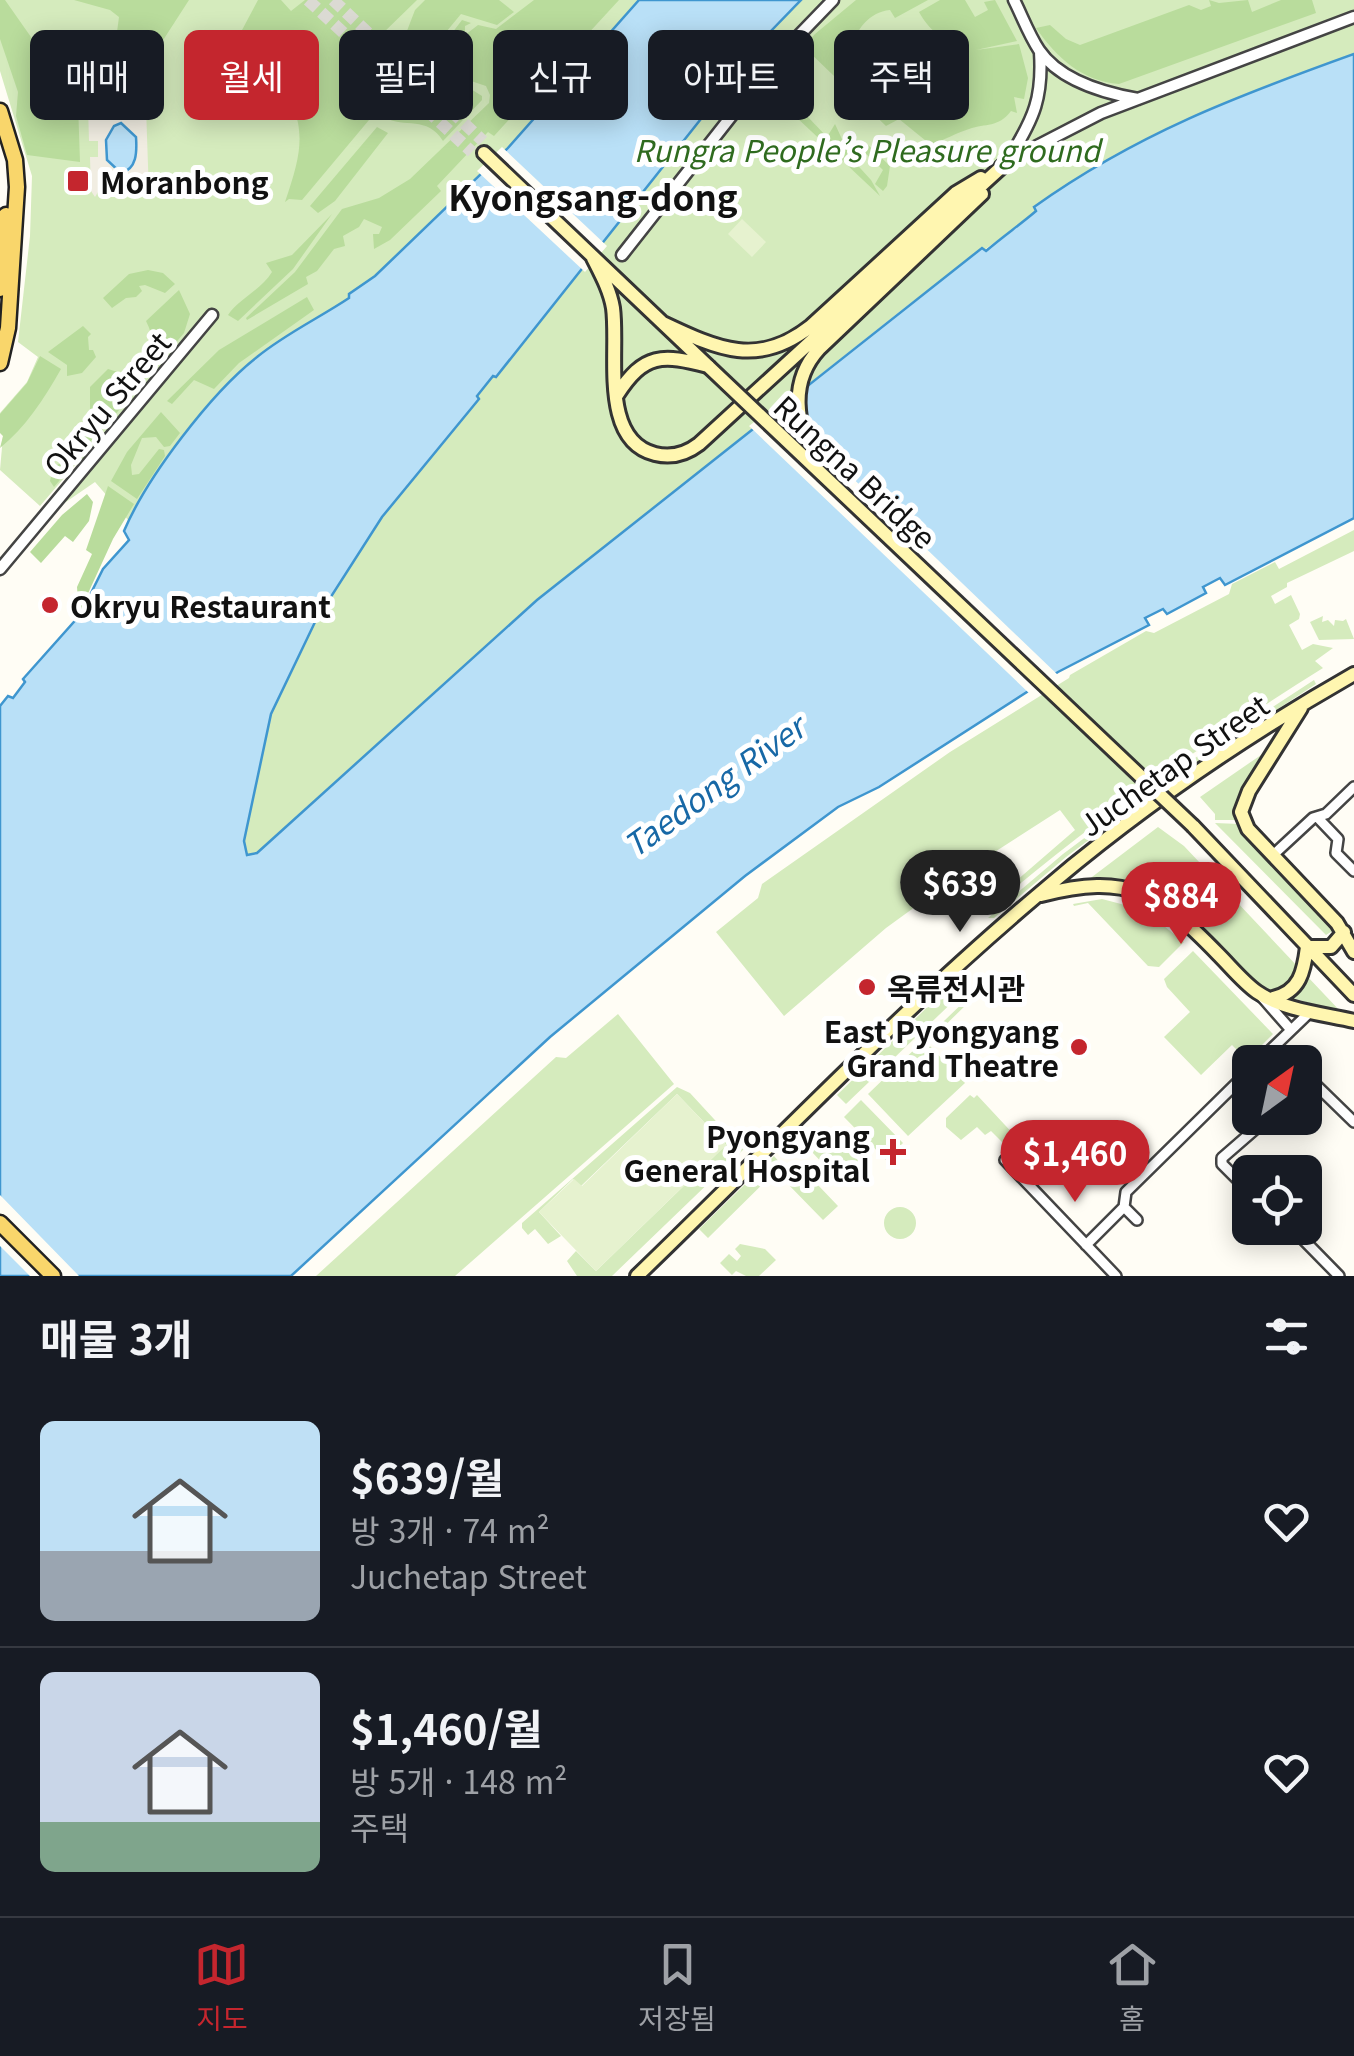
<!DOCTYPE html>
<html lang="ko">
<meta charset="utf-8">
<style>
body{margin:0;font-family:Georgia,"Noto Sans KR",serif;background:#242831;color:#f1f3f6;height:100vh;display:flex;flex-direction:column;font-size:38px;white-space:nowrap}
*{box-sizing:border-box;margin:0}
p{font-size:32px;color:#9ea1a6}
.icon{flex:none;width:55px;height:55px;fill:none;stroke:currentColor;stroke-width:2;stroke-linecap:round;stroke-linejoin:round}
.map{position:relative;height:1276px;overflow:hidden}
.drawer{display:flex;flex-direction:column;background:#171b24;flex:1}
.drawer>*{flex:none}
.hud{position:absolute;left:30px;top:30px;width:1295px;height:90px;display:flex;gap:20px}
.needle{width:65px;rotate:33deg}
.controls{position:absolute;left:1232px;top:1045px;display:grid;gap:20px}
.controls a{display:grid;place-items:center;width:90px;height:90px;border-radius:15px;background:#171b24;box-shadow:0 5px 25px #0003;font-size:50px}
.price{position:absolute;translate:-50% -85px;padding:0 22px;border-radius:35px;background:#c4262e;color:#fff;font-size:32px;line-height:65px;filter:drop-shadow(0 2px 5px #0008)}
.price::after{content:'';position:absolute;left:50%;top:60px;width:30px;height:22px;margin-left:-15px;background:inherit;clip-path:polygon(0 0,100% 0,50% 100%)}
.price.active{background:#222;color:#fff}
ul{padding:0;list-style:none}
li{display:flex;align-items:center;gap:30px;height:250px;padding:0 40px}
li+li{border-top:2px solid #363941}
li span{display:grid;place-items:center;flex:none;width:280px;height:200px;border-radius:15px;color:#555}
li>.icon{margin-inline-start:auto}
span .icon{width:120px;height:120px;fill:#fffc;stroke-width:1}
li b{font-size:42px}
h2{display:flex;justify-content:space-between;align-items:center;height:120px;padding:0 40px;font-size:42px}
.chip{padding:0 35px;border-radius:15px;background:#171b24;box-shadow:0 5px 25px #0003;font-size:35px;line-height:90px}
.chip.active{background:#c4262e;color:#fff}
.tab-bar{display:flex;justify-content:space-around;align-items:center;height:140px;border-top:2px solid #363941;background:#171b24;font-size:28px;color:#9ea1a6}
.tab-bar a{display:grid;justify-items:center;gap:5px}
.tab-bar .active{color:#c4262e}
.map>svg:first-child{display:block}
</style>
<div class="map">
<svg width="1354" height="1276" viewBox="0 0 1354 1276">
<rect width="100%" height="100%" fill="#fffdf5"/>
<path fill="#d5ebbd" d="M0 0H639L507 149 375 276 350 294V298C319 317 286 334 258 356 211 393 157 468 129 521L95 482 63 504 87 474 76 464 40 506 0 470 3 436 0 413 27 382 38 357 18 342 30 236 32 176 0 71Z
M801 0H1354V54C1239 96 1135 135 1034 207L1037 211 1027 219 908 305 537 600 257 853 247 855 244 841 271 714 316 620 382 517 478 400 476 397 493 375 496 377 770 32Z
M1354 530V551L1287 583V587L1271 596 1275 604 1291 595 1300 614 1299 619 1289 625 1302 650 1313 644 1333 648 1315 661 1323 668C1203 743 1093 821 985 913L978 908 979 899 987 906 1075 830 1060 810 959 875 970 890 965 893 952 880 886 928 784 1016 716 932 758 898 762 884 950 752 1069 678 1070 675 1146 631 1154 633 1229 594 1232 584 1275 562 1279 569Z
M1323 616 1322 622 1328 620 1334 626 1335 620 1343 621 1346 619 1354 639 1319 640 1310 622Z
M1314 680 1316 684 1169 780 1166 777Z
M1274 746 1236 802 1237 820H1215V814L1200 797Z
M1138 798 1141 801 1066 857 994 918H988L1063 854Z
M1215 823 1239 824 1334 930 1326 935Z
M1158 827 1184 846 1299 968 1296 976 1279 993 1265 992C1216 948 1160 873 1088 880Z
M1102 899 1144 910 1184 942 1159 967 1148 966 1088 903 1074 906 1073 904Z
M1193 951 1273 1034 1247 1060 1232 1045 1201 1075 1164 1037 1190 1012 1167 987 1164 979Z
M1306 975 1341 1012 1289 997Z
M957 982 963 989 962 993 846 1104 837 1095 952 983Z
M970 996V1001L927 1043 965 1083 908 1136 868 1094Z
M618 1014 674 1084 455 1276H316L556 1057 566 1058Z
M677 1087 690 1093 737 1144 746 1147 612 1276H577L567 1261 576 1251 596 1271 726 1145 677 1094 581 1186 573 1179 539 1212 561 1236 548 1244 535 1229 528 1235 522 1228V1223Z
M970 1095 974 1098 977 1095 1018 1139 1008 1148 991 1131 985 1135 977 1127 961 1140 946 1127V1118Z
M861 1100 903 1143 886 1160 844 1117Z
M832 1131 863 1166 861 1172 846 1184 841 1183 811 1151Z
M774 1156 782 1165 708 1238 699 1229Z
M796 1162 838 1206 823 1220 783 1179Z
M884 1223a16 16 0 1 1 32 0a16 16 0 1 1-32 0Z
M740 1244 765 1249 776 1260 759 1276H746L736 1271 732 1275 720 1263 729 1254 737 1261 741 1256 735 1249Z"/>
<path fill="#b9dc9c" d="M0 0H5L78 104 80 162 27 155 16 116 18 92 0 39Z
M74 0H189L147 65 132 55 117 32 119 17 110 10Z
M258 0H281L291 11 305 0H417L342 73 340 93 369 120 302 200 289 199 285 202C304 146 308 124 275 71L284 63 272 48 254 63 238 57 233 47Z
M425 0H499L514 12 497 25 461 14 437 43 423 31 417 38 412 34 407 39 405 36 415 10Z
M534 0H619L494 136 488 132 437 186 441 191 390 240 374 249 373 234H379L382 227 364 219 359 227 343 236 345 246 334 249 317 271 306 277 308 284 247 320 246 318 295 272 342 209 379 198 410 179 489 103 490 95 486 86 456 76 458 47 449 37 462 20 471 23 465 26V35L478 25 496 29Z
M856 0H928L895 18 890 10C869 12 855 30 852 50 868 66 885 69 903 54 922 56 938 67 958 66L962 58C949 37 933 38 919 12L940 0H965L975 17 988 10 984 2 995 0 1017 41 976 50 1019 44 1028 78 1024 99 1014 97 1017 113 1011 111C998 128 986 123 969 129 956 133 944 140 931 145L899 119 886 126 807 50 772 89 769 85 815 34Z
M1209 0 1219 3 1248 0 1252 12 1281 0H1312L1316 13 1119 84C1082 81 1057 58 1036 28L1050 25 1066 39 1080 45 1189 5 1201 10 1211 6Z
M466 86 482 96V100L443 141C427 115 405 129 384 117L409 88 442 114Z
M782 94 787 95 827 137 835 124 847 150 864 141 890 166 887 186 883 191 875 184 883 170 862 150 851 158 871 180 880 196 777 99Z
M377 127 388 133 335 201 318 213 310 206Z
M332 214 293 269 238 321 228 315C240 298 261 290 272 272L266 263 292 255Z
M148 270 163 273 175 284 165 293 145 285 139 286 142 291 136 297 126 298 112 308 103 298 129 274Z
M179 290 190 314 184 333 54 487 50 481 53 467 63 462 90 430V387L108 369C145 383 163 353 146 321Z
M307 297 314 310 239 363 214 389 194 380 172 404 167 401 219 350Z
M83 326 91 334 88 337 89 350H93L96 357 82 373 67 376V365L48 352Z
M40 356 61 369C44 399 25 428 0 448L3 436 0 433V414L27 383Z
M161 412 180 433 170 446 164 447 156 437 142 438 131 465 132 475 139 474 159 449 164 450 165 456 137 499 111 481 127 452Z
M108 486 134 504 113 539 79 613 77 587 92 554 86 550Z
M87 494 93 502 89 521 73 542 65 536 41 563 30 552 62 515Z"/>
<path fill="#e6f2cf" d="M742 219 766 242 752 257 728 234Z
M677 1094 726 1145 596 1271 539 1212 574 1179 582 1186Z"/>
<path fill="#f1ede2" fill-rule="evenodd" d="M412 34 423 43 415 53V63L424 71 435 70 443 60 453 68 427 102 384 67Z
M138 99 143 101 146 107 149 195 142 196 140 186 101 187 95 197 91 191 90 157H98V141H89L88 106 91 102 98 111 138 109ZM112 131 131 132 136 137V157L124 173 116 171 107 159 106 141Z"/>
<path fill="#b9e0f7" stroke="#3f96cf" stroke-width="2.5" d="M639 0H801L770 32 496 377 493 376 477 396 479 399 382 517 316 620 271 714 244 841 247 855 257 853 537 600 982 248 986 251C1002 237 1021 224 1036 211L1034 207C1136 134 1237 96 1354 54V518L1225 585 1220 578 1203 587 1206 593 1167 614 1163 609 1145 618 1149 625 1058 672 879 787 838 807 745 876 550 1037 291 1276H0V706L8 696 13 698 25 682 23 679 80 615 103 569 129 540 124 531C147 477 211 393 257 357 285 334 319 318 349 298V294L375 276 507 149Z
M121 123 136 137C137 152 137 169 121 173L107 160 106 140 114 126Z"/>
<path fill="#fffdf5" d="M502 147 607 246 585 272 477 171Z
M793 391 803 407 808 430 815 442 1060 677 1031 695 749 426 776 405 793 421Z
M0 1195 79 1276H30L0 1246Z"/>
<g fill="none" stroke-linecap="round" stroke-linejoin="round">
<path stroke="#dbdad3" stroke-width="12" stroke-dasharray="12 6" stroke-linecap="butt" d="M308 0 472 152
M333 0 483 141"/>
<defs>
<path id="minor" d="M1317 817 1338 839 1336 853 1354 871
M1272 856 1313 818 1326 814 1354 787
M1262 997 1291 1030
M1258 1062 1310 1012
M1305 1085 1317 1086 1354 1122
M1233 1087 1250 1105
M1005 1160 1116 1276
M1250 1192 1222 1164V1158L1268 1118
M1124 1207 1137 1220
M1292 1228 1339 1276
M1086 1245 1124 1207 1126 1192 1250 1070"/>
<path id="tertiary" d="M1014 0C1022 16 1029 35 1039 50 1060 81 1104 93 1138 99
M1011 155C1034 118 1043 97 1040 52
M1008 161 1101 113 1354 17
M622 255 777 58 833 0
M0 569 212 315"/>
<path id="secondary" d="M484 153 709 367
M593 258C601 274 610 290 613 308 619 351 599 440 655 454 671 458 686 454 699 444L1008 161
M663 323C718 349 758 368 811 326L956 193 981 178
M617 395C644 353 662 354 708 366
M812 464C799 423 787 384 819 349L982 194
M1301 708 1249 791 1241 812 1248 829 1337 923 1354 952
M1193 826 1354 995
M1041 895C1128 872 1159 893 1218 954 1231 967 1243 982 1257 992 1283 1010 1324 1014 1354 1021
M1307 947H1331L1344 932
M1273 998C1300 992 1304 971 1307 947
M637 1276C768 1150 894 1017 1032 900 1131 814 1240 739 1354 674"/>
<path id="primary" d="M0 111 15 160 17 187 8 328 0 363
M0 289 6 215
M0 1223 53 1276"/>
</defs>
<use href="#minor" stroke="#444" stroke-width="14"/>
<use href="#tertiary" stroke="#444" stroke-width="15"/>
<use href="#secondary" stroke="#333" stroke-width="18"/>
<use href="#primary" stroke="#222" stroke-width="19"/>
<use href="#minor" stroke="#fff" stroke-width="9"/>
<use href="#tertiary" stroke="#fff" stroke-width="10"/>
<use href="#secondary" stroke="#fff6b0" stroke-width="12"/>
<use href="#primary" stroke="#f9d66b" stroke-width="14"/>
<defs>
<path id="secondary-bridge" d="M709 367 1193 826"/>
</defs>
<use href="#secondary-bridge" stroke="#333" stroke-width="18" stroke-linecap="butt"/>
<use href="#secondary-bridge" stroke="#fff6b0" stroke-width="12"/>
</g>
<g fill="#c4262e" stroke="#fff" stroke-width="4">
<rect x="66" y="169" width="24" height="24" rx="5"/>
<circle cx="50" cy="605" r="10"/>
<circle cx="867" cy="987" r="10"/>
<circle cx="1079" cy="1047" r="10"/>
<path d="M888 1137h10v10h10v10h-10v10h-10v-10h-10v-10h10z"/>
</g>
<g text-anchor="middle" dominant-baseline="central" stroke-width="10" stroke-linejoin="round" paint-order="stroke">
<g font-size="30" font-style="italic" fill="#2f6b1f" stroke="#fff">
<text x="867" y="149">Rungra People’s Pleasure ground</text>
</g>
<g font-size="30" font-weight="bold" fill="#111" stroke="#fff" text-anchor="start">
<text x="100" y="181">Moranbong</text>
<text x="70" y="605">Okryu Restaurant</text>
<text x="887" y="987">옥류전시관</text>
<text x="1059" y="1030" text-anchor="end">East Pyongyang<tspan x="1059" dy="34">Grand Theatre</tspan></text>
<text x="870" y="1135" text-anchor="end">Pyongyang<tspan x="870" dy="34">General Hospital</tspan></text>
</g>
<g font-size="30" fill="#111" stroke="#fff">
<text transform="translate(106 403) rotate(-50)">Okryu Street</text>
<text transform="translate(856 471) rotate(43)">Rungna Bridge</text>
<text transform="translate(1173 764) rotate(-35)">Juchetap Street</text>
</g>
<g font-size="32" font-style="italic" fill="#1768a6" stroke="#fff">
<text transform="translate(713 785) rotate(-36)">Taedong River</text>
</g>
<g font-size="35" font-weight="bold" fill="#111" stroke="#fff">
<text x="593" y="195">Kyongsang-dong</text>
</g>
</g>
</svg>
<div class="controls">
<a><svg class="needle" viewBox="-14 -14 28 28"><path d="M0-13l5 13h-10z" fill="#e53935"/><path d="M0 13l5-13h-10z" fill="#9ea1a6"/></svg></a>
<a><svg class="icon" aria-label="locate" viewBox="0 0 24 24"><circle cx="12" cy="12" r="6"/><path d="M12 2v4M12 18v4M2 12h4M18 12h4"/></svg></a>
</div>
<b class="price active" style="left:960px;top:935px">$639</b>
<b class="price" style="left:1181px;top:947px">$884</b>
<b class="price" style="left:1075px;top:1205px">$1,460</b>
<div class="hud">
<a class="chip">매매</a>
<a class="chip active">월세</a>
<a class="chip">필터</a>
<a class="chip">신규</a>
<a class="chip">아파트</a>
<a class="chip">주택</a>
</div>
</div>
<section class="drawer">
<h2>매물 3개<svg class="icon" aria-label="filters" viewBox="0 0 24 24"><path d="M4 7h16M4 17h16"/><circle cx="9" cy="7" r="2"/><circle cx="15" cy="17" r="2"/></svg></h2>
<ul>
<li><span style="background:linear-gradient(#bfe0f5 65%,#9aa5b1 0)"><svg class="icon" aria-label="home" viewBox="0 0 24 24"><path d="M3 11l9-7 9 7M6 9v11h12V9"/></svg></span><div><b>$639/월</b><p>방 3개 · 74 m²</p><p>Juchetap Street</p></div><svg class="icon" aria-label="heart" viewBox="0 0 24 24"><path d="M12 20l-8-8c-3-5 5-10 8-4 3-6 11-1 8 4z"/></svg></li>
<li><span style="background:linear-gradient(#c9d6e8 75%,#7fa58c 0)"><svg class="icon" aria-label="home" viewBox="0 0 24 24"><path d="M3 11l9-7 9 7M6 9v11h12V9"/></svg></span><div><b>$1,460/월</b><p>방 5개 · 148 m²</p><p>주택</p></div><svg class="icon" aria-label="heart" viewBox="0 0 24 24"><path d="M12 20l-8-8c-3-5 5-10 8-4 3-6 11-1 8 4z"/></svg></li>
</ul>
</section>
<nav class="tab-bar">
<a class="active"><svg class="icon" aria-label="map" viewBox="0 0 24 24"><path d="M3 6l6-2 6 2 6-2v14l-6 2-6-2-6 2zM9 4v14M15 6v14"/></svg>지도</a>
<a><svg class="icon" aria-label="saved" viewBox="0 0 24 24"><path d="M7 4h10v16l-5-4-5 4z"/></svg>저장됨</a>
<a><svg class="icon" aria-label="home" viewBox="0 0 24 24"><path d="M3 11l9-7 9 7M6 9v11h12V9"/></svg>홈</a>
</nav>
